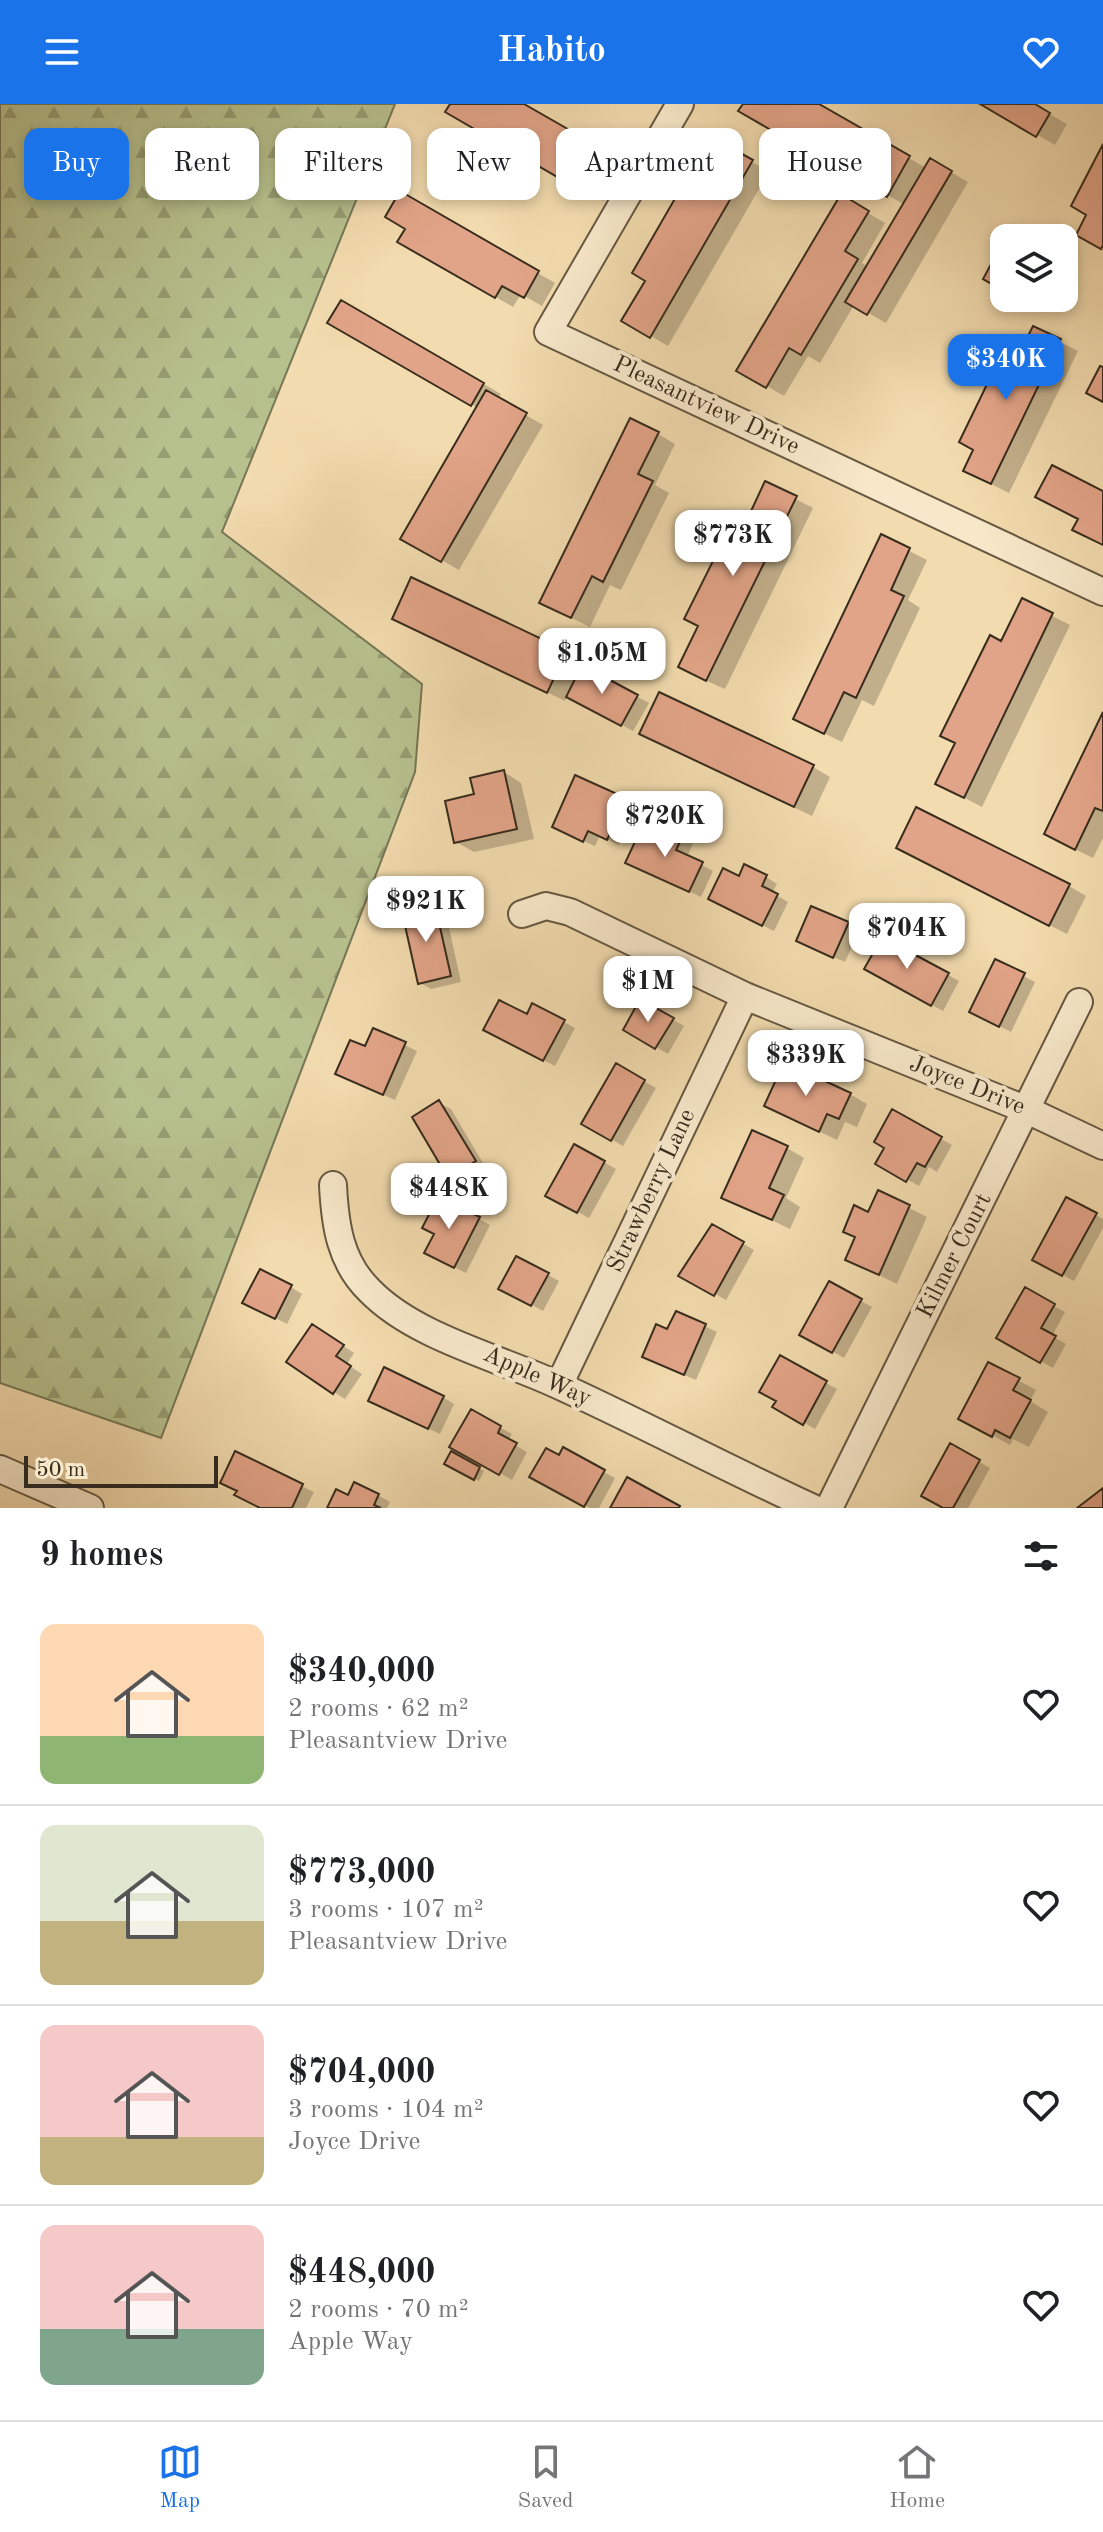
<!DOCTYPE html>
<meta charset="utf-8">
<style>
body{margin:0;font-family:"Old Standard TT",serif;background:#f2f2f2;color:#202124;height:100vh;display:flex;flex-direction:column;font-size:30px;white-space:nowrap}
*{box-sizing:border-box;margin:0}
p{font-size:26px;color:#757577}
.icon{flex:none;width:44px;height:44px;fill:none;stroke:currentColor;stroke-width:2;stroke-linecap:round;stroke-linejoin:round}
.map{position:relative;height:1404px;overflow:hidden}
.sheet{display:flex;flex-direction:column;background:#fff;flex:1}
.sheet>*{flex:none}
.guide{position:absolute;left:24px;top:24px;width:1056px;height:72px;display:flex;gap:16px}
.controls{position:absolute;left:990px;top:120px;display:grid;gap:16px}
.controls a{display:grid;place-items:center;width:88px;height:88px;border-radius:16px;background:#fff;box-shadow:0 4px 12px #0003;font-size:40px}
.scale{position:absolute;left:24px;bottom:20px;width:194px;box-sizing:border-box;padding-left:8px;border:4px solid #372c1d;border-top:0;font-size:22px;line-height:28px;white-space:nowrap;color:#372c1d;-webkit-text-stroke:6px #f7e8ca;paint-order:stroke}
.price{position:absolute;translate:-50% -68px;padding:0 18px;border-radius:16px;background:#fff;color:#222;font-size:26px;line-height:52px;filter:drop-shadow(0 2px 4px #0008)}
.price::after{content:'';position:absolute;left:50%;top:48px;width:24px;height:18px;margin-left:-12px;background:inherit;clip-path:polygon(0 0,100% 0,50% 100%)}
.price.active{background:#1a73e8;color:#fff}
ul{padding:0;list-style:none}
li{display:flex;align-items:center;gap:24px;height:200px;padding:0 40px}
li+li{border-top:2px solid #e0e0e0}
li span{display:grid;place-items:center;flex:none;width:224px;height:160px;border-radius:16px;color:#555}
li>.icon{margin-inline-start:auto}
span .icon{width:96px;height:96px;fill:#fffc;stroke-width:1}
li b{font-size:34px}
h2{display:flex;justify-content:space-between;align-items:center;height:96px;padding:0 40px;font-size:34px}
.tag{padding:0 28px;border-radius:16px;background:#fff;box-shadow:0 4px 12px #0003;font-size:28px;line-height:72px}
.tag.active{background:#1a73e8;color:#fff}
header{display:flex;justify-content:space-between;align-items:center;height:104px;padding:0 40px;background:#1a73e8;color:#fff;font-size:36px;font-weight:600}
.tab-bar{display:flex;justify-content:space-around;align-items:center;height:112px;border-top:2px solid #e0e0e0;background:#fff;font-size:22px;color:#757577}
.tab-bar a{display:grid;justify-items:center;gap:4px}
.tab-bar .active{color:#1a73e8}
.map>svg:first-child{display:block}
</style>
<header><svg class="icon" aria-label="menu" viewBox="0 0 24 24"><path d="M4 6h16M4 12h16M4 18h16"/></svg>Habito<svg class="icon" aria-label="heart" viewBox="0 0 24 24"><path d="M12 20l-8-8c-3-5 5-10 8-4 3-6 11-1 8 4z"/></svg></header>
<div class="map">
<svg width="1103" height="1404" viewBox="0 0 1103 1404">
<defs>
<pattern id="forest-firs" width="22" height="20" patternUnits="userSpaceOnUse" patternTransform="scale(2)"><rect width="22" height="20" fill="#b7c18e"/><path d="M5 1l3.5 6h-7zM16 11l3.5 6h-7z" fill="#969d73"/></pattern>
</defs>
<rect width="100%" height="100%" fill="#f2dbae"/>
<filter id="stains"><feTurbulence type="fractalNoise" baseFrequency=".0025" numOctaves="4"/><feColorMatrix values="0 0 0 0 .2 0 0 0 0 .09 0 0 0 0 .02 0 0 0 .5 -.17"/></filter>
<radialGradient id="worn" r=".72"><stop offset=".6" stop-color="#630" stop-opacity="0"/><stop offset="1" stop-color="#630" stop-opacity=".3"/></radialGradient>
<path fill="url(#forest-firs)" stroke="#777656" stroke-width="2" d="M0 0H395L222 428 422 580 415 668 161 1334 0 1279Z"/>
<path fill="#0003" d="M452 0H520L603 48 595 62 616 74 603 97 448 8Z
M745 0H815L926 64 930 56 968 78 886 219 854 201 820 259 808 252 784 292 739 266 841 93 885 119 862 159 868 163 905 101 741 7Z
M984 0H1032L1067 20 1055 41Z
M725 42 769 68 668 242 624 216Z
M401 90 555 179 542 202 521 190 513 203 400 138 408 124Z
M342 198 501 290 498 295 543 321 459 466 403 434 478 304 330 218Z
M1034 225 1078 247 1009 389 983 376 976 346Z
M658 330 675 340 655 381 669 389 621 486 610 481 590 523 559 508Z
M766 380 813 404 725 585 698 573 745 422Z
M882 433 927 456 908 496 920 504 874 602 862 596 842 638 813 624Z
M1023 497 1070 521 982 703 938 680Z
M394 514 566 549 583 559 582 563 649 599 633 627 568 592 565 597Z
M1103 612V734L1093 754 1064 740Z
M659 639 813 663 830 673 812 712Z
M504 668 521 679 534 735 474 748 456 738Z
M625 695 636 702 619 741 600 732 595 742 565 729Z
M683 731 694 737 687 753 713 767 701 793 639 764 664 741Z
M916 754 1069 782 1086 792 1067 830Z
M766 773 777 780 772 789 788 798 774 827 722 801 740 775Z
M435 803 446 810 461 878 431 885 420 879Z
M812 804 859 827 845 858 810 843Z
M882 835 959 877 943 907 867 865Z
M996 858 1035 878 1011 928 983 914Z
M641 897 684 922 668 950 625 925Z
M528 913 564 918 575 924 555 962 497 932Z
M374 926 417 947 395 996 349 976Z
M616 961 656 984 623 1042 583 1019Z
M850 990 867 1000 857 1023 845 1018 837 1036 766 1002Z
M439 999 451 1005 486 1064 461 1079 450 1072Z
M893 1008 952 1041 937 1068 929 1063 919 1082 878 1059 887 1043Z
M575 1042 616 1065 589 1114 548 1092Z
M787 1044 804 1054 786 1094 800 1103 790 1125 724 1093Z
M879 1089 927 1113 897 1180 847 1155Z
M1067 1095 1103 1115V1124L1074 1177 1034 1155Z
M479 1115 490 1121 466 1169 438 1155Z
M713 1123 754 1146 726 1196 681 1171Z
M517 1154 559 1177 543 1207 501 1184Z
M830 1180 872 1203 844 1254 802 1230Z
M291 1183 302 1190 287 1220 256 1204Z
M1025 1186 1065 1208 1052 1232 1066 1240 1053 1264 998 1233Z
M677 1209 717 1228 696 1276 656 1259Z
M324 1229 354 1249 347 1260 362 1270 345 1295 334 1288Z
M780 1254 837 1285 815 1325 775 1302 778 1297Z
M989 1260 1036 1286 1030 1297 1048 1308 1029 1343 1013 1335 1010 1341 961 1314Z
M443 1293 454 1300 440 1330 382 1303Z
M471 1307 512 1330 508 1337 527 1348 512 1376 452 1342Z
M951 1342 990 1364 968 1404H947Z
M564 1346 615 1374 599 1404H590L532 1372 559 1353Z
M236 1350 314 1388 306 1404H262L239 1387Z
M452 1350 484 1367 479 1377 447 1360Z
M378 1391 390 1398 387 1404H329L349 1394Z"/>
<path fill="#e2a488" stroke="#372c1d" stroke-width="2" d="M450 0H524L587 36 579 50 600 62 585 89 445 8Z
M743 0H819L910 52 887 93 738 7Z
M980 0H1035L1050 9 1036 33Z
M724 40 753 56 650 234 621 217 645 177 632 169 688 72 701 79Z
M1103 40V141L1101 145 1076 131 1086 111 1071 102Z
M930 54 952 67 867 211 845 198Z
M400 87 539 167 524 194 502 182 495 194 397 138 405 125 385 113Z
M841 90 869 107 845 147 858 155 801 251 789 244 766 284 736 267Z
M1012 121 1036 134H1005Z
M1004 136V187L983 175Z
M341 196 484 279 471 302 327 219Z
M1033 222 1061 235 991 380 963 367 973 346 959 338 1008 237 1022 244Z
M1100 262 1103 263V298L1086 289Z
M486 286 527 309 441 458 400 435Z
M630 314 659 328 638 370 653 377 603 478 592 472 571 514 539 499Z
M1052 361 1103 387V441L1072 426 1078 415 1035 393Z
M765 377 797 392 706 577 678 563 698 522 684 515 734 415 745 420Z
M881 430 910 444 891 486 904 492 856 594 844 588 824 630 793 615Z
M411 473 567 547 547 589 392 515Z
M1022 494 1053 509 964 694 935 680 955 639 940 632 990 531 1001 537Z
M582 561 638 591 621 622 566 593Z
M659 588 814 661 794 703 639 630Z
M1103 608V707L1095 704 1075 746 1044 730Z
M504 666 517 725 454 739 445 697 474 690 470 674Z
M575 671 626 694 607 736 588 727 583 738 552 723Z
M916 703 1070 780 1049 822 896 744Z
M670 723 684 729 676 746 703 758 689 788 625 759 640 727 663 738Z
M744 760 767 771 762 782 778 790 762 822 708 795 723 764 739 772Z
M435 801 451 872 418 880 402 808Z
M811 802 849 818 833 854 796 837Z
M882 833 949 869 931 902 864 865Z
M995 855 1025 869 999 923 969 908Z
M640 895 674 914 655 945 623 926Z
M499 896 527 910 532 899 565 916 543 957 483 926Z
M373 924 406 938 383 991 335 970 350 936 365 942Z
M784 958 851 989 839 1015 827 1010 819 1028 764 1002Z
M616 959 645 976 611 1037 581 1020Z
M439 996 476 1057 448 1074 412 1013Z
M892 1005 942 1033 925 1063 917 1059 906 1078 875 1060 884 1044 874 1038Z
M752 1026 788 1042 769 1084 784 1091 772 1116 721 1094Z
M574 1040 605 1057 577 1109 545 1092Z
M878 1086 910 1101 879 1171 845 1156 855 1133 843 1128 854 1101 868 1108Z
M438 1093 480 1113 454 1164 424 1149 434 1130 422 1124Z
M1066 1093 1097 1109 1062 1172 1032 1156Z
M712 1120 744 1138 714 1192 678 1172Z
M516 1152 549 1169 531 1202 498 1185Z
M260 1165 292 1181 275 1215 242 1199Z
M829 1177 862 1195 832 1249 799 1231Z
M1025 1183 1055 1200 1041 1224 1056 1232 1040 1259 996 1234Z
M676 1207 706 1220 684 1271 642 1253 656 1220 667 1225Z
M312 1220 344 1241 336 1252 351 1262 333 1290 286 1258Z
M780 1251 827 1277 803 1321 772 1303 776 1297 759 1288Z
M988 1258 1020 1274 1013 1286 1031 1296 1010 1334 995 1326 992 1333 958 1315Z
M384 1263 444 1292 428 1325 368 1297Z
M471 1305 501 1322 498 1329 517 1339 499 1371 449 1343Z
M950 1339 980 1356 953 1404H943L921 1392Z
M563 1343 605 1366 584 1403 529 1373 546 1344 559 1351Z
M235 1347 303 1380 292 1404H260L234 1391 237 1387 220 1379Z
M451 1347 480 1363 474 1376 444 1360Z
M627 1373 680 1402 679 1404H610Z
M354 1378 379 1390 374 1401 381 1404H327L336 1385 348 1391Z
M1103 1384V1404H1077Z"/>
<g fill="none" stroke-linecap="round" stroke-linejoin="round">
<defs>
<path id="minor" d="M680 0 548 228 1103 488
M522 810 546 802 570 808 745 892 1027 1006 1103 1042
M333 1081C335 1121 340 1158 370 1187 416 1234 501 1254 560 1282 645 1321 728 1365 813 1404
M559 1281 745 892
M0 1365 90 1404
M829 1404 1079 898"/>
</defs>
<use href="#minor" stroke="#665841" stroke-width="30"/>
<use href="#minor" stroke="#f7e8ca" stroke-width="26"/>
</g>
<g text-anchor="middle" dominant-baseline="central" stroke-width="8" stroke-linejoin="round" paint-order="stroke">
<g font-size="24" fill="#372c1d" stroke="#f7e8ca">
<text transform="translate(706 302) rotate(25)">Pleasantview Drive</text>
<text transform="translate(967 982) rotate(22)">Joyce Drive</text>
<text transform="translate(652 1087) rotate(-65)">Strawberry Lane</text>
<text transform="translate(955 1152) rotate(-63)">Kilmer Court</text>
<text transform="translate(537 1273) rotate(24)">Apple Way</text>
</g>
</g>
<rect width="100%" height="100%" filter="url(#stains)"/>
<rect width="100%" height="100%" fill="url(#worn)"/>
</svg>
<div class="controls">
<a><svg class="icon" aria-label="layers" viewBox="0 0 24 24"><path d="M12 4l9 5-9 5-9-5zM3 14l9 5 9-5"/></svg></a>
</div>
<div class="scale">50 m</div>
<b class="price active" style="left:1006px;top:298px">$340K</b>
<b class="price" style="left:733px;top:474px">$773K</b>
<b class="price" style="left:602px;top:592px">$1.05M</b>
<b class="price" style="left:665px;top:755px">$720K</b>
<b class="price" style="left:426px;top:840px">$921K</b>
<b class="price" style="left:907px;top:867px">$704K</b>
<b class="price" style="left:648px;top:920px">$1M</b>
<b class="price" style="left:806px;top:994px">$339K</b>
<b class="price" style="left:449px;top:1127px">$448K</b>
<div class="guide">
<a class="tag active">Buy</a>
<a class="tag">Rent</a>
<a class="tag">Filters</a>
<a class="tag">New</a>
<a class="tag">Apartment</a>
<a class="tag">House</a>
</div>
</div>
<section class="sheet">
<h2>9 homes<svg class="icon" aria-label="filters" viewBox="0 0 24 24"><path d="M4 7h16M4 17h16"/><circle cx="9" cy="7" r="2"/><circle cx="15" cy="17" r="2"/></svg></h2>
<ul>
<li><span style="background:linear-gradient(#ffd9b3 70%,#8fb573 0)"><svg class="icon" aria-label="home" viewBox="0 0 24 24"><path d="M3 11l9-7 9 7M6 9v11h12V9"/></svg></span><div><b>$340,000</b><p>2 rooms · 62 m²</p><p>Pleasantview Drive</p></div><svg class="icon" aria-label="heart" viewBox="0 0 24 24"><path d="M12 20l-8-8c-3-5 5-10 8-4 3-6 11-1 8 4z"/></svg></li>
<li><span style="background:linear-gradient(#dfe7d0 60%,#c2b280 0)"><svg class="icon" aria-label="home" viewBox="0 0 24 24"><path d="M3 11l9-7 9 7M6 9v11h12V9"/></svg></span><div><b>$773,000</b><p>3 rooms · 107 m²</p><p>Pleasantview Drive</p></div><svg class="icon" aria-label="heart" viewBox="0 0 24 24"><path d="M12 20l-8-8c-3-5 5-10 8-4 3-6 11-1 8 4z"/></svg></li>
<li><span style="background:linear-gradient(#f6c9c9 70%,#c2b280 0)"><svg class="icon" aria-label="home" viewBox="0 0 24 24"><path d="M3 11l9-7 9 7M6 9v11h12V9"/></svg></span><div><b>$704,000</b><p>3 rooms · 104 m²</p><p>Joyce Drive</p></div><svg class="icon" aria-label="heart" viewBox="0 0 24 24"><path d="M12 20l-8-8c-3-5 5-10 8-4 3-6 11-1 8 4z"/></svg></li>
<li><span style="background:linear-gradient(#f6c9c9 65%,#7fa58c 0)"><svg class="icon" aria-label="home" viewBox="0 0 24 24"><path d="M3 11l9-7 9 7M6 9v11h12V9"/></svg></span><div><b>$448,000</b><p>2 rooms · 70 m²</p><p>Apple Way</p></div><svg class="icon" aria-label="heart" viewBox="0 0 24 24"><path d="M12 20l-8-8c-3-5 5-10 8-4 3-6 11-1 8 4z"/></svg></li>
</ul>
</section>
<nav class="tab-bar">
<a class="active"><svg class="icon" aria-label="map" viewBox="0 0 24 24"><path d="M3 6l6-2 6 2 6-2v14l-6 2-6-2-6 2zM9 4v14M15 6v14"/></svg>Map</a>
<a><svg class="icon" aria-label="saved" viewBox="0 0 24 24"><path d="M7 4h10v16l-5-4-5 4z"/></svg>Saved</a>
<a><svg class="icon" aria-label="home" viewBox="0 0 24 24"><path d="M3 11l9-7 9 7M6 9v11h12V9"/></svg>Home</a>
</nav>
